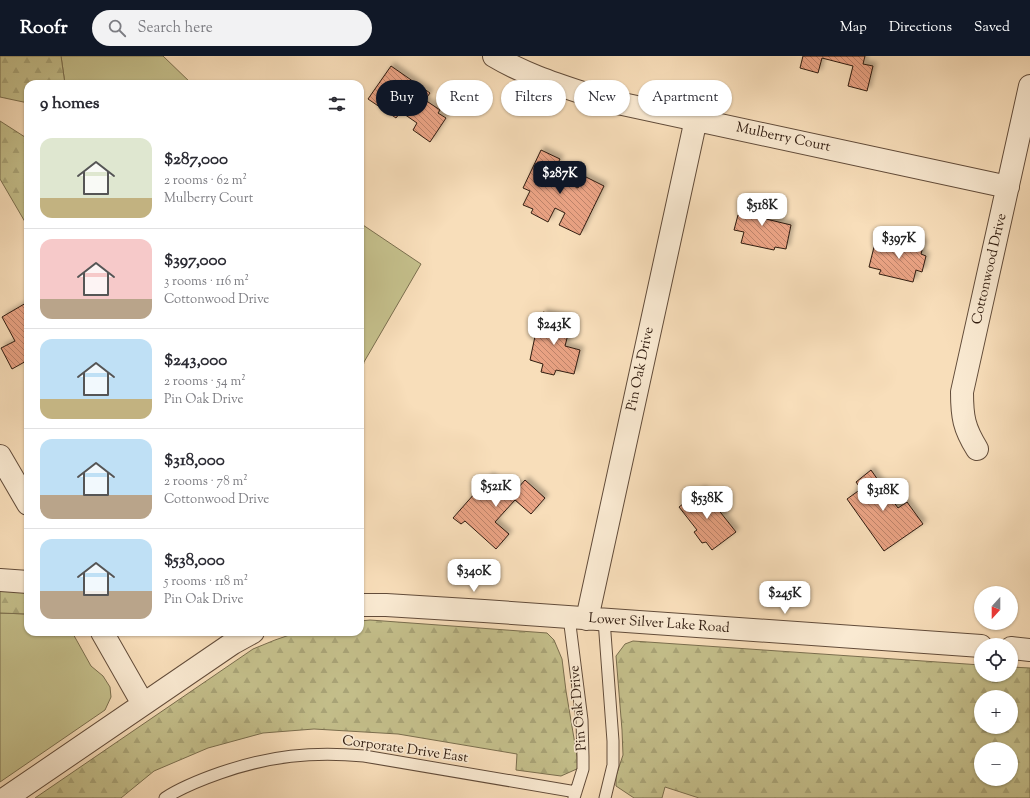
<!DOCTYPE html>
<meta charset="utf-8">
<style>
body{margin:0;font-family:"Sorts Mill Goudy",serif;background:#f2f2f3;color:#2b2b33;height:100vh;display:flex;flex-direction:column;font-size:15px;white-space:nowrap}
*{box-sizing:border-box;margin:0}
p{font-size:13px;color:#7c7c81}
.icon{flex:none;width:22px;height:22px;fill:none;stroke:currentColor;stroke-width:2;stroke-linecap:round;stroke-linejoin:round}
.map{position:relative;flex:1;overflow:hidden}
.drawer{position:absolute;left:24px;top:24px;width:340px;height:556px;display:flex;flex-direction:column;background:#fff;border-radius:12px;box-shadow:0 1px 3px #0004}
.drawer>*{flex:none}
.hud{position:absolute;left:376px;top:24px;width:380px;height:36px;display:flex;gap:8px}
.needle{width:26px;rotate:201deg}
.tools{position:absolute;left:974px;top:530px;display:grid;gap:8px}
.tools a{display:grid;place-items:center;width:44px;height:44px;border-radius:50%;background:#fff;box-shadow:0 1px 3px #0004;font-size:20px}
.price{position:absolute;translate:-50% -34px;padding:0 9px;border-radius:8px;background:#fff;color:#222;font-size:13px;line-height:26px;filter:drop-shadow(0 1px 2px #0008)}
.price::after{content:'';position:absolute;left:50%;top:24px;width:12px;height:9px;margin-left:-6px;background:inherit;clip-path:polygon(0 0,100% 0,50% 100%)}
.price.on{background:#111827;color:#fff}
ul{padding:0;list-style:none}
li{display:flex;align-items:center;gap:12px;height:100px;padding:0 16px}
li+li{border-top:1px solid #e1e1e2}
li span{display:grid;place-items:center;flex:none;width:112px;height:80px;border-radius:12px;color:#555}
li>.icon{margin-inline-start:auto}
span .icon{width:48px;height:48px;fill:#fffc;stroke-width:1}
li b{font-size:17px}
h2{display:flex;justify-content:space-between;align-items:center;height:48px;padding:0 16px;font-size:17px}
.pill{padding:0 14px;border-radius:18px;background:#fff;box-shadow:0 1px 3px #0004;font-size:14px;line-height:36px}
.pill.on{background:#111827;color:#fff}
header{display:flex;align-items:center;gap:24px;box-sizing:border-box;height:56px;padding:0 20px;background:#111827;color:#fff}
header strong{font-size:19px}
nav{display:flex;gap:22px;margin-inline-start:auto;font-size:14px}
.search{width:280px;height:36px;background:#f2f2f3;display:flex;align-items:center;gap:10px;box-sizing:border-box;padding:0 14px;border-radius:22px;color:#7c7c81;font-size:15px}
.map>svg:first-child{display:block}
</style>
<header>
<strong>Roofr</strong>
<div class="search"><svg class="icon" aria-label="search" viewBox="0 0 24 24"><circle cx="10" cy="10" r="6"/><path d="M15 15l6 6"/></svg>Search here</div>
<nav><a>Map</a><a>Directions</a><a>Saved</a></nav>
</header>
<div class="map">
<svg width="1030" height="742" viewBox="0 0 1030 742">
<defs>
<pattern id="forest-firs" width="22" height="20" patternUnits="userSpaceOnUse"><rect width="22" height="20" fill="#c4bf8b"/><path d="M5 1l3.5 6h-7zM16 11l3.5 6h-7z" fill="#a9a477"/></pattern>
<pattern id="building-back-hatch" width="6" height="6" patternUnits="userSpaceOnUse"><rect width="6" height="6" fill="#e9a283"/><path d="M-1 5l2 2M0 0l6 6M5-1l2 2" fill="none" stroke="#bd836a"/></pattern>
<filter id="shadow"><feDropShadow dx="3.5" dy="-3.5" stdDeviation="2" flood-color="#0004"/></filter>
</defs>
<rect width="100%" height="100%" fill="#f8deba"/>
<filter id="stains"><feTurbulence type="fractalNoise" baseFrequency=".005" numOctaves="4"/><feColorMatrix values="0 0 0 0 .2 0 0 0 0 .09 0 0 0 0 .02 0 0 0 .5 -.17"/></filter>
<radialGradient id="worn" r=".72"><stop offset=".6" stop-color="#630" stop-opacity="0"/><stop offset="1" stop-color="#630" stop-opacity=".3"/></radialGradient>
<path fill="#c4bf8b" stroke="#7a6e4e" d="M61 0H163L192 28H65Z
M360 167 421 208 364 306 360 326Z
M28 556V576H72L91 610 103 620 110 631 111 641 105 654 0 726V557L27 558Z"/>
<path fill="url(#forest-firs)" stroke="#7a6e4e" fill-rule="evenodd" d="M0 0H61L65 28H28V47L0 41Z
M0 65 28 83V171L0 123Z
M0 532 19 533 28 540 27 558 0 557Z
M370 564 547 577 554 584 562 603 566 635 579 712 561 720 516 714 517 698 398 678 314 673 263 677 208 692 154 715 121 742H35L253 593 275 584 298 576H360V565Z
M633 585 981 609V619H1011V611L1030 612V742H699L665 731 662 742H634L616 730V720L623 699 622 674 616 600 625 588ZM981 641H1011V671H981ZM981 693H1011V723H981Z"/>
<path fill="url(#building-back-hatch)" stroke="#301c10" filter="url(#shadow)" d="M803 0H865L863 8 873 10 867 35 848 30 853 10 822 2 818 17 800 12Z
M391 10 430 37 425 44 440 54 438 57 446 62 430 86 413 74 417 67 401 56 396 62 368 43Z
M541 94 560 103 552 119 578 132 584 120 604 130 580 179 559 169 565 157 555 152 548 166 531 157 533 153 523 149 530 135 523 132Z
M747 143 770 148 766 163 791 169 786 193 775 191 774 194 741 187 744 176 734 174 738 159 743 160Z
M905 183 924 187 921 198 926 200 922 216 916 214 913 226 879 218 881 214 869 211 875 187 893 191 892 194 902 196Z
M26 247 28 251V304L12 313 1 292 15 285 2 261Z
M543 256 572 263 565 290 580 294 574 318 556 314 554 319 541 316 543 308 530 304 537 271H540Z
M871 414 885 434 888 433 896 443 893 445 898 452 907 446 923 468 884 495 847 443 861 433 856 426Z
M490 420 505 434 512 427 518 432 525 424 545 442 531 458 515 444 495 466 509 478 496 493 465 465 461 468 453 462Z
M702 433 736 476 712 494 706 486 702 487 694 476 697 474 679 451Z"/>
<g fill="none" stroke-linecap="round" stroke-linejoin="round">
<defs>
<path id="lane" d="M569 561 582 664 583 701V713L574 742
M604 564 613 685V709L605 742
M165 742C182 731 200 724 220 717 269 700 312 695 364 700L576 736"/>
<path id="street" d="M494 0C529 21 566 31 604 44L1008 131
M977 393C964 372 962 361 962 336L1030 30
M0 400 28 448
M0 524 28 526
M360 549H386L484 555 981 590
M587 563 696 63
M102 576 143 648
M1011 592 1030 594
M6 742 233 587 253 576"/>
</defs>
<use href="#lane" stroke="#624c3a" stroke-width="13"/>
<use href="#street" stroke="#624c3a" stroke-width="24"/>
<use href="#lane" stroke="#faead2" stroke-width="11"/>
<use href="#street" stroke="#faead2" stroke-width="22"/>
</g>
<g text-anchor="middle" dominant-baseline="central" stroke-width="3.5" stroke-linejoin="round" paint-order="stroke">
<g font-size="14" fill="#301c10" stroke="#faead2">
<text transform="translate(783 82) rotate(12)">Mulberry Court</text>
<text transform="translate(990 213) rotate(-77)">Cottonwood Drive</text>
<text transform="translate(641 313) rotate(-78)">Pin Oak Drive</text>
<text transform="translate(659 568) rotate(4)">Lower Silver Lake Road</text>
<text transform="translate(579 652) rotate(-95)">Pin Oak Drive</text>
<text transform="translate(405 694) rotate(8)">Corporate Drive East</text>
</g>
</g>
<rect width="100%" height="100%" filter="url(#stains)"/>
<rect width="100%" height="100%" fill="url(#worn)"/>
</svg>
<div class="tools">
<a><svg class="needle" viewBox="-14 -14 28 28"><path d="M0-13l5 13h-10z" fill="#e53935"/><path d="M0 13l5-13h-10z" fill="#7c7c81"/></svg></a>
<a><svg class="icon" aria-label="locate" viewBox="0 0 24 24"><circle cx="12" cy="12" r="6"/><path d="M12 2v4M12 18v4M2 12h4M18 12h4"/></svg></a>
<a>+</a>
<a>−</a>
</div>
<b class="price on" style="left:560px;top:139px">$287K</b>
<b class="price" style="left:762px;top:171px">$518K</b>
<b class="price" style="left:899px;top:204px">$397K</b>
<b class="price" style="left:554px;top:290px">$243K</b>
<b class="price" style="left:496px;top:452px">$521K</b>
<b class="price" style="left:883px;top:456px">$318K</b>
<b class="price" style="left:707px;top:464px">$538K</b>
<b class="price" style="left:474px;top:537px">$340K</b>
<b class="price" style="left:785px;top:559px">$245K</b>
<div class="hud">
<a class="pill on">Buy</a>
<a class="pill">Rent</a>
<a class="pill">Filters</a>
<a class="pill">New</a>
<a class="pill">Apartment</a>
</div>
<section class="drawer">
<h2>9 homes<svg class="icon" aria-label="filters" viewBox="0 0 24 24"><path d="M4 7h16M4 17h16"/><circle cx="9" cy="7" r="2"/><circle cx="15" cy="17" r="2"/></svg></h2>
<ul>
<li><span style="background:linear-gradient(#dfe7d0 75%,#c2b280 0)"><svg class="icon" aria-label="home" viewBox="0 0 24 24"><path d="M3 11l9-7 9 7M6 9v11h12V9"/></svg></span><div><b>$287,000</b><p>2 rooms · 62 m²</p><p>Mulberry Court</p></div></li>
<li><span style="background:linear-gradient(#f6c9c9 75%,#b9a48a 0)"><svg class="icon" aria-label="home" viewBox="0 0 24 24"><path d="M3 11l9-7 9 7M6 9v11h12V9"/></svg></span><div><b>$397,000</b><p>3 rooms · 116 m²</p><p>Cottonwood Drive</p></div></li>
<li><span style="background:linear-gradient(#bfe0f5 75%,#c2b280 0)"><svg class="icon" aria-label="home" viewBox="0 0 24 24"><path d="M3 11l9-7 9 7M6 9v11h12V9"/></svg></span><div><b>$243,000</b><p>2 rooms · 54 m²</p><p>Pin Oak Drive</p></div></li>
<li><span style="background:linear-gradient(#bfe0f5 70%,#b9a48a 0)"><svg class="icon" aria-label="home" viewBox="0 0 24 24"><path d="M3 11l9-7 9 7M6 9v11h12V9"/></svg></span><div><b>$318,000</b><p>2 rooms · 78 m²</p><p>Cottonwood Drive</p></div></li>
<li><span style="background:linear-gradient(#bfe0f5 65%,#b9a48a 0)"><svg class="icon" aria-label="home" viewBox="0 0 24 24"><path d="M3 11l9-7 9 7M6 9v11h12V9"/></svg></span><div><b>$538,000</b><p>5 rooms · 118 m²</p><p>Pin Oak Drive</p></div></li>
</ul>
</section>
</div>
